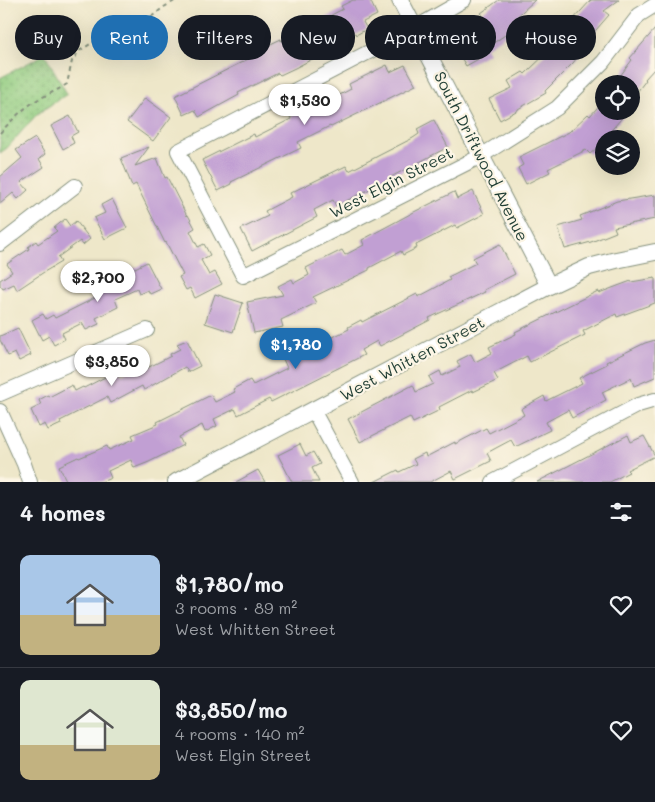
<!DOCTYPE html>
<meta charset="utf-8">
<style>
body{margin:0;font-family:Mali,sans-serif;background:#20242c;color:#f1f3f6;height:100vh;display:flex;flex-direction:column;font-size:19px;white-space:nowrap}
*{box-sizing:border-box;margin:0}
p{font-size:16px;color:#9ea1a6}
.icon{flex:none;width:28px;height:28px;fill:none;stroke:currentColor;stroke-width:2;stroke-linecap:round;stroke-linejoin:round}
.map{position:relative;height:482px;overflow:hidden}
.drawer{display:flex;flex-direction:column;background:#171b24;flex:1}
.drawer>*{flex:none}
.top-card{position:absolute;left:15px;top:15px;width:625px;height:45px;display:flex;gap:10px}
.controls{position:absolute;left:595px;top:75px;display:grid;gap:10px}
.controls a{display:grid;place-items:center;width:45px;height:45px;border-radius:50%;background:#171b24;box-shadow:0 5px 20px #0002;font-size:25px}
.price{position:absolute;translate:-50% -42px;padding:0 11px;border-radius:18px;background:#fff;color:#222;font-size:16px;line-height:32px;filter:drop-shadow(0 1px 2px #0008)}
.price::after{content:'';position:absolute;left:50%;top:30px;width:15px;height:11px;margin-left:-8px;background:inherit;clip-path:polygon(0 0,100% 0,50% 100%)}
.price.current{background:#1f6fb2;color:#fff}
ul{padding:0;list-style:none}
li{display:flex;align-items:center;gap:15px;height:125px;padding:0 20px}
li+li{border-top:1px solid #363941}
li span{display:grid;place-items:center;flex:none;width:140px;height:100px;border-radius:10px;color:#555}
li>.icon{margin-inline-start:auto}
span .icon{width:60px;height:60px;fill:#fffc;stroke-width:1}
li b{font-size:21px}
h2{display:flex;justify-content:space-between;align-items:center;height:60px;padding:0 20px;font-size:21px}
.chip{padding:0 18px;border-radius:22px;background:#171b24;box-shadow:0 5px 20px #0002;font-size:18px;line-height:45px}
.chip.current{background:#1f6fb2;color:#fff}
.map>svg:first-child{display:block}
</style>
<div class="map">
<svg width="655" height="482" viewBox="0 0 655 482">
<defs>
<pattern id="park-dots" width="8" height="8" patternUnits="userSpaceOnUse" patternTransform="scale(1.25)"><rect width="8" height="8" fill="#91cc80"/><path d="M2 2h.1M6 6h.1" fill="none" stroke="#76a76a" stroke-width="1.8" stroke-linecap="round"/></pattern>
</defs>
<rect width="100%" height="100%" fill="#fcf5e5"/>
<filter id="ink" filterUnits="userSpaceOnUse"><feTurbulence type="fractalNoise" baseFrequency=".02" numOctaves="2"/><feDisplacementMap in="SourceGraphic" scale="10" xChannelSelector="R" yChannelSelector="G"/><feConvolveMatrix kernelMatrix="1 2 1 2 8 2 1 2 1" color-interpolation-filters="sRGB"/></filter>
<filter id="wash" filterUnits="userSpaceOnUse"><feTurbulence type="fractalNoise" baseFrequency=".0096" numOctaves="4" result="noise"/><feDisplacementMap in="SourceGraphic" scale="20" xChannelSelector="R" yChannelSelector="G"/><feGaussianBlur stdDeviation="1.12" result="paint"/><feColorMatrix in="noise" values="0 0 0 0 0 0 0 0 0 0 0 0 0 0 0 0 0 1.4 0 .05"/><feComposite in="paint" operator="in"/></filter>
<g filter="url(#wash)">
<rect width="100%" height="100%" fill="#eee7c9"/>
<path fill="url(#park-dots)" stroke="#58845a" d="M45 54 67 94 37 114 7 148 0 153V78Z"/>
<g id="blocks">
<path fill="#c19fd3" d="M353 0H370L377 15 363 22 367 29 356 35 355 33 322 50 324 53 295 68 280 75 278 73 238 93 239 95 199 117 195 110 184 115 175 96 258 54 256 51 281 39V41L343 9 341 6Z
M499 0H535L510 23 514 29 486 48 489 53 466 66 452 42 461 37 457 29 483 15 481 13Z
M591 0H619L604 11 609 15 589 38 591 40 573 63 545 91 546 93 518 109V110L500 120 489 99 512 88 508 81 523 72 525 74 555 45 553 43 570 23Z
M655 29V68L645 79 646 80 631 100V84H614L632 60 630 58Z
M387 65 390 72 405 65 416 85 331 127 330 126 298 142 301 148 231 182 232 184 218 191 202 160 254 134 255 137 291 119 290 117 318 103V101L332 94 334 98 351 89 349 84Z
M145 98 171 117 153 141 127 122Z
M604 100V111H628L607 135 609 137 607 139H604V142L590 154 586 150 548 169 550 172 526 184 518 168 523 165 519 157 569 132 588 114 590 116Z
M70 116 78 132 71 136 74 143 63 149 51 126Z
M434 120 448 147 389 178 390 179 336 206 333 200 314 210 317 217 252 251 241 229 268 216 265 211 292 197 290 193 346 166 349 171 378 156 413 138 419 134 417 129Z
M35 138 45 154 39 159 44 167 21 182 28 190 18 199 13 193 0 204V177L22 158 16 150Z
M149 147 135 166 157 158 165 178 167 177 187 216 188 215 195 228 190 231 198 247 204 244 210 255 201 260 209 275 215 272 222 284 195 298 190 288 186 290 179 277 183 275 166 242 165 243 136 184 132 186 121 158Z
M473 191 484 214 457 228 455 225 416 245 417 248 403 255 401 251 369 268V270L313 297 316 303 281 320 283 327 254 333 247 302 283 295 278 286 292 279 294 283 309 275 306 268 342 250 345 255 364 245 362 240 414 212 454 192 457 199Z
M655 195V219L614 227 616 232 591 242 565 249 558 227 582 220 580 216 617 201Z
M112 199 127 228 105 239 94 218 105 213 101 205Z
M65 219 70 226 76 221 90 239 83 245 80 241 58 257 61 262 44 272 17 290 14 284 3 289 0 285V280L12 272 7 264 29 249 28 247 36 241 38 244 57 231 54 228Z
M500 244 515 274 484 290 485 292 429 318 430 320 380 346 377 341 361 350 364 355 271 402 269 399 238 415 235 409 214 419 217 426 205 432 202 425 179 437 183 445 149 462 134 468 131 460 108 471 111 478 101 482H67L59 466 78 457 79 458 107 446 109 450 134 439 132 435 158 424 157 422 211 395 215 402 235 392 233 389 250 380 253 385 287 368 283 359 306 347 307 350 349 329 348 327 361 320 362 322 417 294 418 297 450 280 448 277 476 263 473 258Z
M147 262 161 289 150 294 148 290 139 294 137 289 115 299 118 307 96 318 99 324 86 330 82 323 62 333 65 339 54 345 49 336 42 340 32 320 43 314 46 319 53 315 55 318 99 296 94 287 101 284 98 277 112 271 115 278Z
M655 278V303L617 317 616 314 583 331 585 335 530 362 527 356 494 373 498 380 473 392 472 390 439 407 440 410 413 423 410 417 360 442 348 419 413 385 416 392 433 384 429 377 440 371 442 376 460 367 457 361 471 354 475 362 492 353 489 347 516 334 515 332 598 291 599 293 631 281V282Z
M215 294 243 303 233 332 205 323Z
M18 328 31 355 19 361 15 353 8 356 0 340V336Z
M187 340 200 366 188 372 185 367 144 390 142 386 110 403 107 397 60 421 61 424 48 430 45 424 39 427 31 410 41 405 39 400 48 395 49 397 72 385 75 391 83 387 84 388 109 375 106 370 117 365 122 374 144 363 147 368 171 356 170 354 180 349 177 344Z
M655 340V377L634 386 631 378 602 392 606 400 572 418 568 410 546 422 550 430 515 447 511 440 496 448 487 453 491 461 455 479 451 471 430 482H374L398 470 399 472 416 464 413 459 425 453 426 457 455 442V444L486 428 489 433 524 415 521 409 544 396 546 401 582 383 579 378 607 364 606 362 645 343Z
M628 435 631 442 644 436 655 456 627 470 629 472 610 482H537Z
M300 444 306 456 313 452 320 464 312 468 319 482H292L278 455Z
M258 470 265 482H236Z"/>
</g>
</g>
<g filter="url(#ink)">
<use href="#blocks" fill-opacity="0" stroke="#86927e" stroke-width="1"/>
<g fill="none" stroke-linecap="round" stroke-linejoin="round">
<defs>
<path id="minor" d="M464 0 415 28 178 151 243 276 481 156 557 108 603 62 639 15 655 5
M0 244 75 186
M0 394 147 330
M313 410 352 482
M0 411 24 464 30 482
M493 482 638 405 655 400"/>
<path id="tertiary" d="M400 0 549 286
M176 482 549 286 589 267 616 260 655 252"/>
</defs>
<use href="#minor" stroke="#86927e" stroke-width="16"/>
<use href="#tertiary" stroke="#86927e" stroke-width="18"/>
<path stroke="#86927e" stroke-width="2" stroke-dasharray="4 4" stroke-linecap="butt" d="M0 133C11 121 24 107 39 99 48 94 58 90 67 84L72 61 79 51 97 40 142 24 164 7 176 0"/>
<use href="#minor" stroke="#fff" stroke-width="14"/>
<use href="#tertiary" stroke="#fff" stroke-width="16"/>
</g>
</g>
<g text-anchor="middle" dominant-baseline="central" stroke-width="4.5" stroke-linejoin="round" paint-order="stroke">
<g font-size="16" fill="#1f3d34" stroke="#fcf5e5">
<text transform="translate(482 156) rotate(63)">South Driftwood Avenue</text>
<text transform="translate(391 182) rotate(-27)">West Elgin Street</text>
<text transform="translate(412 358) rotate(-28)">West Whitten Street</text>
</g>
</g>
</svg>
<div class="controls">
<a><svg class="icon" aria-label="locate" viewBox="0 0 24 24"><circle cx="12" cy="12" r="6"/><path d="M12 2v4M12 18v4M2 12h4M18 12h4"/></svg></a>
<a><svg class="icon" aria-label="layers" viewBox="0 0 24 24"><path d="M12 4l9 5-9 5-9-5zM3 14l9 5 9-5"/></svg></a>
</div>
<b class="price" style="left:305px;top:126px">$1,530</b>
<b class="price" style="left:98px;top:303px">$2,700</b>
<b class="price current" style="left:296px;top:370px">$1,780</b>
<b class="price" style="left:112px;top:387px">$3,850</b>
<div class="top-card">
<a class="chip">Buy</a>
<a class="chip current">Rent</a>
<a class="chip">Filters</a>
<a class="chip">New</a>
<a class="chip">Apartment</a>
<a class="chip">House</a>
</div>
</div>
<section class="drawer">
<h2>4 homes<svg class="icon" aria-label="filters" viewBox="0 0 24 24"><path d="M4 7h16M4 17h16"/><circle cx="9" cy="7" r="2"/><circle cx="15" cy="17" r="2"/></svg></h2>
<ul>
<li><span style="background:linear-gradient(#a9c7e8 60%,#c2b280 0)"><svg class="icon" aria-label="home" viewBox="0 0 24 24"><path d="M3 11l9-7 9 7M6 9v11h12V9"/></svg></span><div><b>$1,780/mo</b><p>3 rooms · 89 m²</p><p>West Whitten Street</p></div><svg class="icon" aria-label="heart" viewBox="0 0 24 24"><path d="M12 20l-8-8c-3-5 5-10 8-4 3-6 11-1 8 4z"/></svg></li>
<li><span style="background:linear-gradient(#dfe7d0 65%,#c2b280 0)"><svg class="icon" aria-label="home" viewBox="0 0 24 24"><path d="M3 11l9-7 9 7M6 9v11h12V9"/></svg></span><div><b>$3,850/mo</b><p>4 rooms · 140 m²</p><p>West Elgin Street</p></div><svg class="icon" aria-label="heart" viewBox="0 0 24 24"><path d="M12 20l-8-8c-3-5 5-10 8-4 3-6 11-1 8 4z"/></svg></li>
</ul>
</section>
